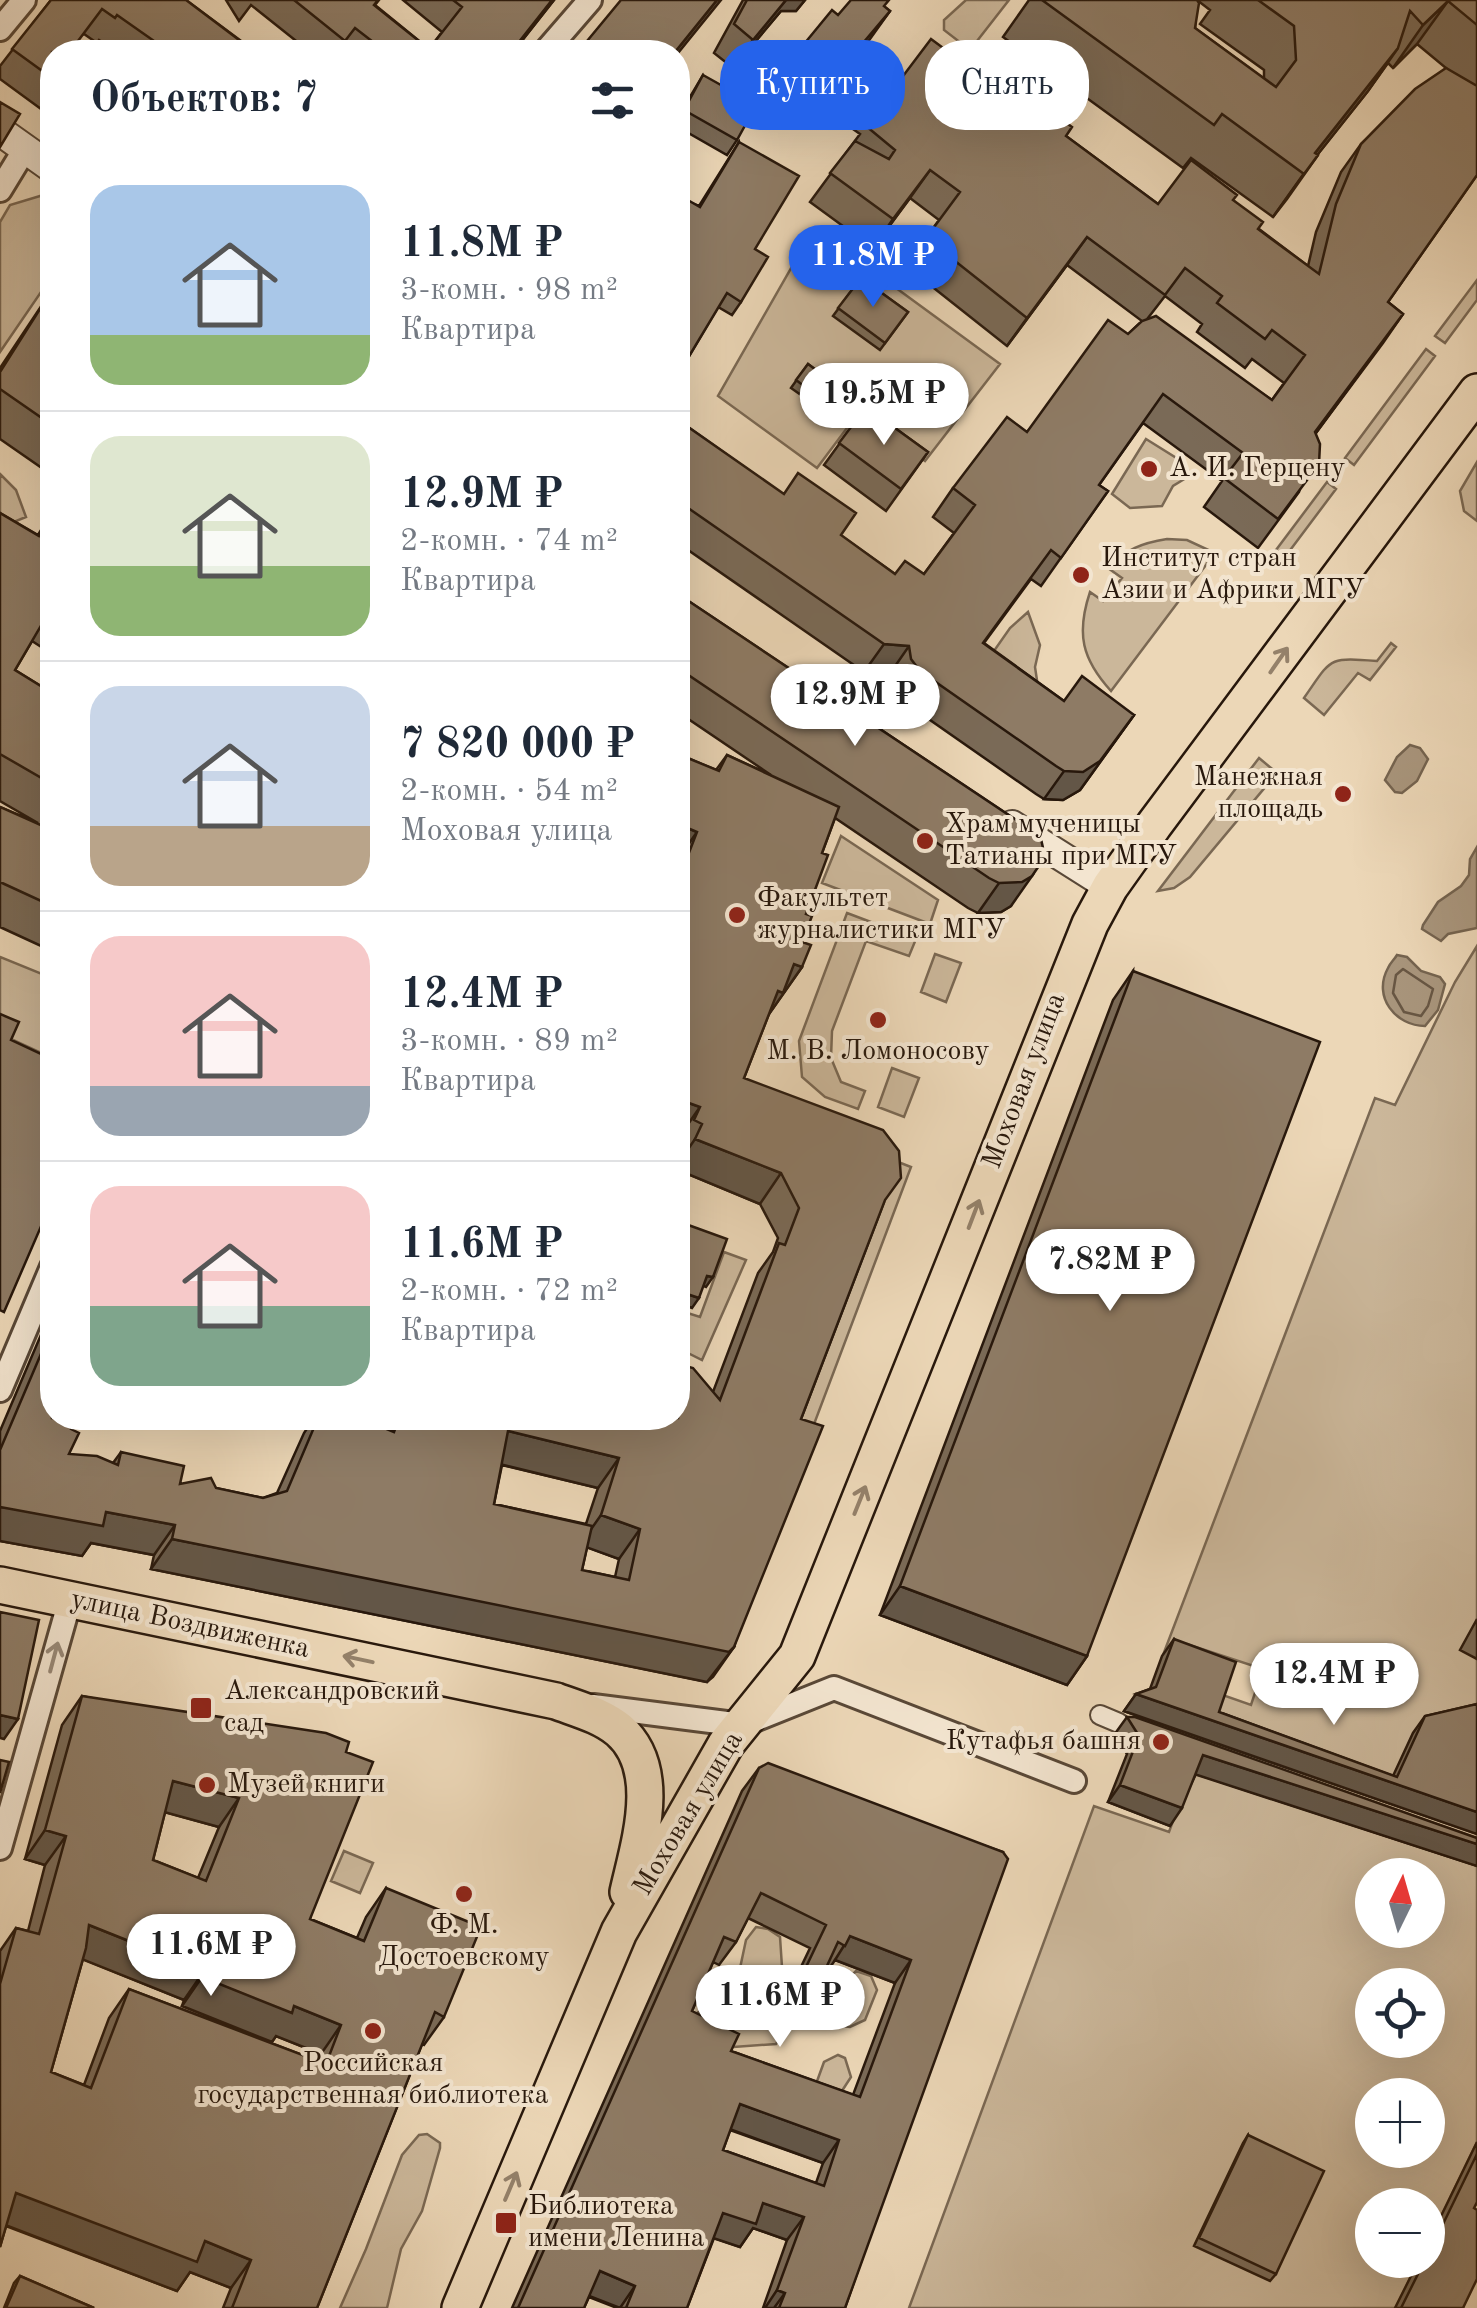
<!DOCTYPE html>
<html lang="ru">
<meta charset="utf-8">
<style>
body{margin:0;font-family:"Old Standard TT",serif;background:#f2f2f3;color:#1f2937;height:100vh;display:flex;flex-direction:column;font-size:38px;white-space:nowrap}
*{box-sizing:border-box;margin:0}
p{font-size:32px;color:#747a83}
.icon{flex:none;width:55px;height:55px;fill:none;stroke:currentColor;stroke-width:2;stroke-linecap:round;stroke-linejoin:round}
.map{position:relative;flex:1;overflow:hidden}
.side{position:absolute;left:40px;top:40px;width:650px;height:1390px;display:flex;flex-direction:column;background:#fff;border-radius:40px;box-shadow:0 10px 40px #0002}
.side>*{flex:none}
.top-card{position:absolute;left:720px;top:40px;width:605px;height:90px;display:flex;gap:20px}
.needle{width:65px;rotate:5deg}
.controls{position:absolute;left:1355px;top:1858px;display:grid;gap:20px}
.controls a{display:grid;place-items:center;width:90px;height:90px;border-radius:50%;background:#fff;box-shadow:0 10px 40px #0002;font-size:50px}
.price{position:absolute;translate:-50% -85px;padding:0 22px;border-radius:35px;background:#fff;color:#222;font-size:32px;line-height:65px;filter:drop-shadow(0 2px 5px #0008)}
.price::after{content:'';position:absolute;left:50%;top:60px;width:30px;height:22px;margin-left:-15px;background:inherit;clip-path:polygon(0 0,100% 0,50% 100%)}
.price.current{background:#2563eb;color:#fff}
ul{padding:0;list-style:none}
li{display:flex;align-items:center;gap:30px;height:250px;padding:0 50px}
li+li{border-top:2px solid #e0e1e3}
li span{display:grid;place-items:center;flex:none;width:280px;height:200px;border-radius:30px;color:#555}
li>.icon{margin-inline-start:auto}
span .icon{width:120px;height:120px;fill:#fffc;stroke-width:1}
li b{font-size:42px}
h2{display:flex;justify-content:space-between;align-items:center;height:120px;padding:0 50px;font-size:42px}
.tag{padding:0 35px;border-radius:40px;background:#fff;box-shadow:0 10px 40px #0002;font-size:35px;line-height:90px}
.tag.current{background:#2563eb;color:#fff}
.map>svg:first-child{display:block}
</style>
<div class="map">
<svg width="1477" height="2308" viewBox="0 0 1477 2308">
<rect width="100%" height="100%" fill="#ecd7b7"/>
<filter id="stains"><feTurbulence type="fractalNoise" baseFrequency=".002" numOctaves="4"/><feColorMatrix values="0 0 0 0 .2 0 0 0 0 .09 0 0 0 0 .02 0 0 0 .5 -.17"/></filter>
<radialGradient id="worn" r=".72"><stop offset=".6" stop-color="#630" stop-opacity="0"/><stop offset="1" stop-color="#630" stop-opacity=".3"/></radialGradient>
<path fill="#cbb79a" stroke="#7a6853" stroke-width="2.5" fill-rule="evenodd" d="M966 0H1009L970 50 944 30V20Z
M50 193 52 276 0 352V222L10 205Z
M814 228 1000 364 925 461 859 412 817 468 718 396Z
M1477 280V300L1445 343 1435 336Z
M1426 349 1435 356 1354 465 1345 458Z
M1146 439 1178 459 1188 470 1186 478 1173 486 1162 506 1130 508 1112 494Z
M1477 462V521L1464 511 1460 491Z
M0 474 16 490 26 517 9 524 0 521Z
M1327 482 1336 489 1285 557 1276 550Z
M1167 539 1187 540 1215 553 1111 691C1082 659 1076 634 1090 592L1103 601 1122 578 1108 568C1126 549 1142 543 1167 539Z
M1028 612 1040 645 1035 667 1038 687 982 668 1010 628Z
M1391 643 1396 647 1370 680 1358 673 1324 715 1304 698C1332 658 1327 657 1377 661Z
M1259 758 1277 773 1190 877 1174 888 1158 891Z
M841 836 938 900 930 924 822 883Z
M847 913 916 939 909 956 866 941 832 1031 831 1058 841 1082 865 1091 858 1109 825 1097 802 1077 799 1041Z
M1477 946V2142L1428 2243V2205H1372V2260H1419L1396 2308H909L1094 1806 1169 1832 1220 1694 1251 1705 1263 1669 1187 1644 1163 1655 1375 1098 1395 1105 1455 982ZM1372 1875H1428V1930H1372ZM1372 1985H1428V2040H1372ZM1372 2095H1428V2150H1372Z
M935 954 961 963 946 1002 921 992Z
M0 957 52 978V1058L0 1034Z
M892 1068 919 1078 904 1117 878 1107Z
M728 1095 911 1167 802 1456 780 1449 861 1238Z
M724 1252 746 1260 702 1360 678 1348V1310L700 1317Z
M344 1851 373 1863 360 1893 331 1881Z
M756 1927 768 1929 780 1937 782 1967 767 1995 774 2022 782 2033 776 2044 706 2049 674 2058 697 2013 736 1987 746 1940Z
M856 1971 871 1976 877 1990 865 2020 850 2027 842 2026C830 2008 842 1984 856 1971Z
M838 2055 845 2058 851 2077 838 2097 816 2084 824 2062Z
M427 2134 440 2143V2148L422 2211 401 2249 387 2308H340L366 2249 402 2155 419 2135Z"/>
<path fill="#a9967d" stroke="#756450" stroke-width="2.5" d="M1410 745 1420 748 1428 759 1417 781 1402 793 1395 792 1385 780 1397 757Z
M1477 847V928L1448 934 1441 941 1422 929 1423 925 1438 902 1461 886 1469 875 1470 859Z
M1397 955 1407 957 1421 971 1440 977 1445 984 1438 1010 1425 1026C1396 1026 1372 997 1388 968 1390 963 1394 960 1397 955Z"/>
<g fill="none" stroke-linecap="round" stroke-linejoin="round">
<path stroke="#685744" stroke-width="2.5" d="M1403 969 1433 989 1428 1006 1421 1016 1404 1012 1393 993 1396 975Z"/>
<defs>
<path id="pedestrian" d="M1100 1715 1119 1723"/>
<path id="minor" d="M0 29 24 0
M545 52 590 0
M0 190 25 149
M0 1390 52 1267
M593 1706 742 1725 834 1688 1074 1781
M0 1848 70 1600"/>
<path id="tertiary" d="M0 131 52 168
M1012 825 1110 887"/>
<path id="primary" d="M0 1585 556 1701C577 1709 601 1715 619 1730 664 1769 639 1843 628 1892
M460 2308 619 1932 726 1744 797 1656 1090 924 1110 887 1154 825 1477 392"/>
</defs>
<use href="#pedestrian" stroke="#594837" stroke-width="22"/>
<use href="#minor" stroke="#594837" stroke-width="28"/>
<use href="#tertiary" stroke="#594837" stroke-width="32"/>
<use href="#primary" stroke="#28180c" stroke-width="40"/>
<use href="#pedestrian" stroke="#f3e5d0" stroke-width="18"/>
<use href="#minor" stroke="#f3e5d0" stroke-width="22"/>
<use href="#tertiary" stroke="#f3e5d0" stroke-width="28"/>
<use href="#primary" stroke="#ecd7b7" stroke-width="35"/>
</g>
<path fill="#7a6a57" stroke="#28180c" stroke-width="2.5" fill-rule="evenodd" d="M51 0H186L256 52H116L99 40 97 43 84 34 52 52V117L0 79V66Z
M226 0H379L375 5 429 49 442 32 403 0H554L513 52H310L251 5 239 21Z
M743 0H805L796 11H781L733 68 714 53Z
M1029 0H1477V175L1388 302 1403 314 1316 433 1299 492 1258 548 1204 507 1222 481 1143 423 1099 485 1108 491 1041 586 1031 579 984 643 1064 701 1134 715 1080 790 1063 800 1044 799 1036 794 900 699 891 687 889 675 864 672 678 543V420L895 574H924L954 533 933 517 953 488 1027 432 1142 321 1067 265 1007 346 906 266 939 220 910 198 873 248 810 202 860 134 846 124 848 120 814 91 802 106 775 83 795 55 838 15 884 7 890 11 854 58 894 88 989 82 1066 136 1158 204 1233 200 1259 229 1308 266 1316 232 1341 172 1361 144 1446 68 1417 44 1393 68 1388 63 1368 91 1317 155 1273 217 1191 158 1183 168 1003 37ZM1197 0 1210 10 1200 24 1264 70V79L1195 28ZM1165 296 1202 324 1197 332 1245 368 1252 359 1284 383 1272 400 1148 318Z
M703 75 737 140 727 155 678 127V117Z
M739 142 755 249 741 302 732 315 718 307 678 375V198L699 206Z
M861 278 908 312 880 350 833 316Z
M52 290V475L0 439V368Z
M808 364 828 379 811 402 791 388Z
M866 407 928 452 886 511 824 465Z
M52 512V654L32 641 15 670 52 693V951L0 927V807L38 823 0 801V513L38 535Z
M678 594 1034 832 1011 906 1001 912 978 913 968 908 835 818 822 853 806 914 802 942V967L769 1014 744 1078 884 1202 801 1419 734 1647 713 1677 707 1682 151 1569 154 1555 91 1543 82 1556 0 1541V1431L52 1309V1418L71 1429 69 1454 113 1463 121 1452 180 1484 216 1488 263 1498 277 1493 304 1433 314 1418H360L385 1428 387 1421 378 1418H678L713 1392 758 1273 773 1252 778 1238 760 1204 678 1170V1161L681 1154 678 1152 679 1137 678 1136V754L716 770 727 755 771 775 678 712ZM502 1465 598 1488 586 1524 494 1504ZM587 1547 619 1559 615 1577 582 1570Z
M1133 971 1087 1656 1067 1685 880 1615 1113 1000Z
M1477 1619V1659L1460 1650Z
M1174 1639 1219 1712 1393 1776 1413 1733 1425 1716 1477 1704V1834L1124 1711 1136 1694 1150 1689 1162 1656Z
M82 1696 346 1752 310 1919 357 1938 366 1917 386 1888 444 2017 424 2045 422 2044 317 2308H223L231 2288 190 2272 177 2291 6 2226 0 2247V1951L16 1928 28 1931 45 1865 25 1859 62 1725ZM165 1812 219 1827 198 1878 153 1860ZM83 1959 184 2000 182 2006 272 2042 276 2036 321 2054 318 2061 129 1989 109 2018 84 2085 51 2072Z
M1127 1717 1477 1838V1866L1196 1774 1170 1826 1108 1802 1127 1754 1114 1735Z
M759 1768 1003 1852 845 2308H763L787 2240 753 2228 740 2247 714 2238 687 2308H617L589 2297 584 2308H512L742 1791ZM748 1918 810 1948 781 2009 798 2017 814 1994 826 1968 829 1969 835 1960 895 1983 853 2095 731 2051 692 2011 713 1962 719 1965 736 1942ZM730 2130 823 2163 816 2183 723 2150Z
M1248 2135 1276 2274 1270 2281 1194 2246 1243 2143Z
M1477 2142V2202L1474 2208 1463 2308H1395L1419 2260H1428V2243Z
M20 2276 94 2308H4L14 2283Z"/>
<path fill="#635647" stroke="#28180c" stroke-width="2.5" d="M552 0H554L513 52H511Z
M717 0H721L678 53 675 52Z
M786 0H805L796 11H781L733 68 753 40Z
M1448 1 1417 44 1393 68 1423 25Z
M890 11 870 39 844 71 852 56Z
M1398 48 1368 91 1303 173 1315 153Z
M834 63 814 91 802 106 822 77Z
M1318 155 1287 199 1273 217 1304 174Z
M930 170 910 198 873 248 893 219Z
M1087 237 1067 265 1007 346 1027 318Z
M1403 314 1383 343 1295 461 1315 432Z
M884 644 909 646 889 675 864 672Z
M1134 715 1080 790 1063 800 1044 799 1064 771Z
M678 824 697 832 678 859Z
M1032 876 1011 906 1001 912 978 913 999 883Z
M794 964 802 967 762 1024 757 1021Z
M678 1099 700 1107 679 1137 678 1136Z
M695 1139 781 1173 760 1204 678 1170V1164Z
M707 1276 713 1277 706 1287 701 1285Z
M678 1291 699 1298 692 1308 678 1303Z
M508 1431 619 1458 598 1488 487 1461Z
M0 1507 106 1512 175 1525 154 1555 91 1543 82 1556 0 1541Z
M601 1515 640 1529 619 1559 580 1545Z
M172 1539 734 1647 707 1682 151 1569Z
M900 1586 1087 1656 1067 1685 880 1615Z
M1136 1694 1477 1812V1834L1124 1711Z
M0 1715 18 1719 4 1739 0 1738Z
M1203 1755 1477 1844V1866L1191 1773Z
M173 1781 239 1798 219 1827 153 1809Z
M1120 1785 1182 1808 1170 1826 1108 1802Z
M45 1830 66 1836 45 1865 25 1859Z
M89 1925 204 1971 184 2000 69 1954Z
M850 1936 911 1960 895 1983 835 1960Z
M202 1977 294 2006 341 2025 321 2054 276 2036 272 2042 182 2006Z
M740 2104 839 2140 823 2163 724 2127Z
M16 2193 205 2241 251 2260 231 2288 190 2272 177 2291 0 2223Z
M763 2203 804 2217 787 2240 753 2228 740 2247 707 2236 723 2213Z
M600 2271 635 2286 620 2308 584 2294Z
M777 2290 785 2293 774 2308H765Z"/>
<path fill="#8e7b65" stroke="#28180c" stroke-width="2.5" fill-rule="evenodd" d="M51 0H186L255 52H176L166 45 164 48 117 15 115 18 102 9 78 41 93 52H52V78L12 49Z
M294 0H378L374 5 429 49 462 7 453 0H552L511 52 507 49 503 52H386L355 28 345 41Z
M621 0H717L675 52H578Z
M747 0H786L753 40 734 24Z
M851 0H889L884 6 890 11 852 56 894 88 931 39 989 82 997 71 1072 127 1066 136 1158 204 1191 160 1237 195 1233 200 1263 222 1258 229 1319 274 1336 204 1361 144 1415 89 1446 68 1477 86V175L1388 302 1403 314 1315 432 1320 444 1319 464 1278 519 1224 478 1243 453 1163 394 1099 485 1108 491 1061 558 1051 550 983 643 1064 701 1082 676 1134 715 1100 761 1083 772 1064 771 1056 766 920 671 911 659 909 646 884 644 678 501V420L784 494 798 473 856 513 841 535 895 574 905 561 924 574 975 505 953 488 1007 417 1027 432 1108 320 1128 334 1142 321 1156 316 1272 400 1305 355 1272 330 1265 339 1217 303 1222 296 1185 268 1165 295 1087 237 1027 318 926 238 960 192 930 170 893 219 830 173 855 141 889 159 895 150 866 126 881 106 866 95 869 91 834 63 822 77 795 55 832 10 838 15Z
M1042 0H1197L1199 3 1195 28 1276 87 1296 60 1294 26 1258 0H1477V25L1448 1 1423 25 1410 11 1398 48 1315 153 1318 155 1304 174 1222 114 1214 125Z
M703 75 753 103V111L737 140 684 110Z
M0 102 20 114 0 147Z
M739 142 799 176 755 249 768 257 741 302 727 293 682 368 679 365 678 367V198L679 195 700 207Z
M861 278 908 312 885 343 838 308Z
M52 290V425L0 389V372Z
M808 364 828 379 816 395 796 380Z
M866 407 928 452 901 489 839 443Z
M0 513 39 536 52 515V607L15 670 52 693V784L0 754Z
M678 594 1034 832 1041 839 1045 857 1032 876 1022 882 999 883 989 878 678 668Z
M678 754 719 771 727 755 839 807 822 853 828 855 806 914 812 916 802 942 811 945 802 967 794 964 783 993 778 991 744 1078 883 1130 899 1151 901 1178 885 1200 801 1419 823 1426 734 1647 729 1652 172 1539 175 1525 106 1512 103 1526 0 1507V1450L52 1328V1418H76L71 1429 79 1433 69 1454 97 1456 118 1465 121 1452 184 1466 180 1484 211 1478 216 1488 263 1498 287 1491 318 1418H360L394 1432 399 1418H678V1364L693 1368 720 1400 779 1243 785 1245 799 1208 781 1173 695 1139 702 1124 694 1120 700 1107 678 1099V866L683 868 697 832 678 824ZM508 1431 619 1458 601 1515 640 1529 629 1580 582 1570 592 1526 494 1504Z
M0 807 52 830V906L0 882Z
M1133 971 1320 1042 1087 1656 900 1586Z
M0 1014 19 1022 11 1040 52 1059V1201L4 1312 0 1310Z
M680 1222 727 1239 713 1277 707 1276 699 1298 678 1291V1228Z
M0 1612 39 1620 18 1719 0 1715Z
M1174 1639 1236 1662 1219 1712 1397 1777 1425 1716 1477 1704V1812L1136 1694 1156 1687Z
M82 1696 326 1733 349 1742 346 1752 373 1762 310 1919 364 1941 386 1888 481 1927 444 2017 435 2012 317 2308H232L251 2260 205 2241 197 2262 16 2193 0 2247V1984L16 1928 39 1934 66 1836 45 1830ZM173 1781 239 1798 206 1881 153 1860ZM89 1925 204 1971 202 1977 292 2013 294 2006 341 2025 326 2064 129 1989 91 2088 51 2072 86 1948Z
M1127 1717H1135L1477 1838V1844L1203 1755 1182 1808 1120 1785 1139 1736Z
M0 1760 9 1762 0 1793Z
M768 1763 1003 1852 1008 1859 845 2308H779L785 2293 777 2290 804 2217 763 2203 756 2224 723 2213 687 2308H626L635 2286 600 2271 584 2308H518L759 1768ZM761 1893 826 1925 797 1986 814 1994 838 1942 845 1946 850 1936 911 1960 860 2097 731 2051 739 2034 692 2011 724 1937 736 1942ZM740 2104 839 2140 824 2186 723 2150Z
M1248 2135 1324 2171 1276 2274 1199 2238Z
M1477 2154V2202L1474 2208 1477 2210V2279L1463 2308H1401L1425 2260H1428V2255Z
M20 2276 94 2308H6Z"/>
<defs><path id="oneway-shaft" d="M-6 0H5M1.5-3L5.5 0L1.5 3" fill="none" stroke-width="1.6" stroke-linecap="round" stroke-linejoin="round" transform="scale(2.5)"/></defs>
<g stroke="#94816a">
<use href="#oneway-shaft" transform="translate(1279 660) rotate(-55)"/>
<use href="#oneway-shaft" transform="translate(974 1214) rotate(-69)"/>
<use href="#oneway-shaft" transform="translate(860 1500) rotate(-68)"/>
<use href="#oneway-shaft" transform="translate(358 1659) rotate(-168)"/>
<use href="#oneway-shaft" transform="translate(511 2186) rotate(-67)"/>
</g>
<use stroke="#988978" href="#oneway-shaft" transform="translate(54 1657) rotate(-75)"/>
<g fill="#8f2418" stroke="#f3e5d0" stroke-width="4">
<circle cx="1149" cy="469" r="10"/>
<circle cx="1081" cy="575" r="10"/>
<circle cx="1343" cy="794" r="10"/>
<circle cx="925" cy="841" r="10"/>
<circle cx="737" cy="915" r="10"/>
<circle cx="878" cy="1020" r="10"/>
<rect x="189" y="1696" width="24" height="24" rx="5"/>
<circle cx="1161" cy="1742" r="10"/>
<circle cx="207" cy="1785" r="10"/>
<circle cx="464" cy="1894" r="10"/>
<circle cx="373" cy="2031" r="10"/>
<rect x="494" y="2211" width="24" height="24" rx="5"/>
</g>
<g text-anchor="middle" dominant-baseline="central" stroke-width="8" stroke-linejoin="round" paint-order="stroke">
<g font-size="28" fill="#28180c" stroke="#f3e5d0" text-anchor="start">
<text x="1169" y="469">А. И. Герцену</text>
<text x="1101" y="559">Институт стран<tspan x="1101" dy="32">Азии и Африки МГУ</tspan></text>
<text x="1323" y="778" text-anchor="end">Манежная<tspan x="1323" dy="32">площадь</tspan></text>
<text x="945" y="825">Храм мученицы<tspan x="945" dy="32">Татианы при МГУ</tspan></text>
<text x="757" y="899">Факультет<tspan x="757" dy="32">журналистики МГУ</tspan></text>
<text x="878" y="1052" text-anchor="middle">М. В. Ломоносову</text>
<text x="224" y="1692">Александровский<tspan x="224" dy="32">сад</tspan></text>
<text x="1141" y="1742" text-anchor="end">Кутафья башня</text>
<text x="227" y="1785">Музей книги</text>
<text x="464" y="1926" text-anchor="middle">Ф. М.<tspan x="464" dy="32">Достоевскому</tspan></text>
<text x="373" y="2064" text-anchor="middle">Российская<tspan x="373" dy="32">государственная библиотека</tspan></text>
<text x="528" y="2207">Библиотека<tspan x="528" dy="32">имени Ленина</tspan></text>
</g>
<g font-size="28" fill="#28180c" stroke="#f3e5d0">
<text transform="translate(1025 1081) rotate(-69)">Моховая улица</text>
<text transform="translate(190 1625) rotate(12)">улица Воздвиженка</text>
<text transform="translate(689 1814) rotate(-59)">Моховая улица</text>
</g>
</g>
<rect width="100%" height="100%" filter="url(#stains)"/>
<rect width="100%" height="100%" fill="url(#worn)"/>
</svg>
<div class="controls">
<a><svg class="needle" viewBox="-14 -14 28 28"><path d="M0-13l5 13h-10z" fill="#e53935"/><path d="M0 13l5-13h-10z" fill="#747a83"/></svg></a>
<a><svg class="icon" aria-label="locate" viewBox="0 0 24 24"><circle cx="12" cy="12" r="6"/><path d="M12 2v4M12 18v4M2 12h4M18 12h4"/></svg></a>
<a>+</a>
<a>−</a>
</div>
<b class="price current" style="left:873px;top:310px">11.8M ₽</b>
<b class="price" style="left:884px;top:448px">19.5M ₽</b>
<b class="price" style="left:855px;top:749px">12.9M ₽</b>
<b class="price" style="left:1110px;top:1314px">7.82M ₽</b>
<b class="price" style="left:1334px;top:1728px">12.4M ₽</b>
<b class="price" style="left:211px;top:1999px">11.6M ₽</b>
<b class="price" style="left:780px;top:2050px">11.6M ₽</b>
<div class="top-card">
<a class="tag current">Купить</a>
<a class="tag">Снять</a>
</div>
<section class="side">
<h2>Объектов: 7<svg class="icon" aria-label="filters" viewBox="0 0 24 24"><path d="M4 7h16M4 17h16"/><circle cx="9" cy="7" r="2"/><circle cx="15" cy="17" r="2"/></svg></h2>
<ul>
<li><span style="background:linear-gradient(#a9c7e8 75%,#8fb573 0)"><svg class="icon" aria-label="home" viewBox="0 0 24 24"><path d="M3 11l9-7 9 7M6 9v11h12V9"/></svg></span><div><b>11.8M ₽</b><p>3-комн. · 98 m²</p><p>Квартира</p></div></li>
<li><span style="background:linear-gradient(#dfe7d0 65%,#8fb573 0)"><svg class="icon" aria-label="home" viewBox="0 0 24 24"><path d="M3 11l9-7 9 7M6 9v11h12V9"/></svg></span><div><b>12.9M ₽</b><p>2-комн. · 74 m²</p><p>Квартира</p></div></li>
<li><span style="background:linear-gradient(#c9d6e8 70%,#b9a48a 0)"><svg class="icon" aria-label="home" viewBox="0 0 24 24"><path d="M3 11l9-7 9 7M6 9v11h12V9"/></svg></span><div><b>7 820 000 ₽</b><p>2-комн. · 54 m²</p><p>Моховая улица</p></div></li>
<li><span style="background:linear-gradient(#f6c9c9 75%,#9aa5b1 0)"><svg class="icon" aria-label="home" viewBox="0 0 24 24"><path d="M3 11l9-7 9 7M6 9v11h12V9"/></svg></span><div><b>12.4M ₽</b><p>3-комн. · 89 m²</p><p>Квартира</p></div></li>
<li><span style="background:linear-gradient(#f6c9c9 60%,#7fa58c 0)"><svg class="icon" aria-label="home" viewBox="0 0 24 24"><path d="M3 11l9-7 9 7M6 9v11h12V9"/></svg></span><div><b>11.6M ₽</b><p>2-комн. · 72 m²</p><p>Квартира</p></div></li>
</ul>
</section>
</div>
